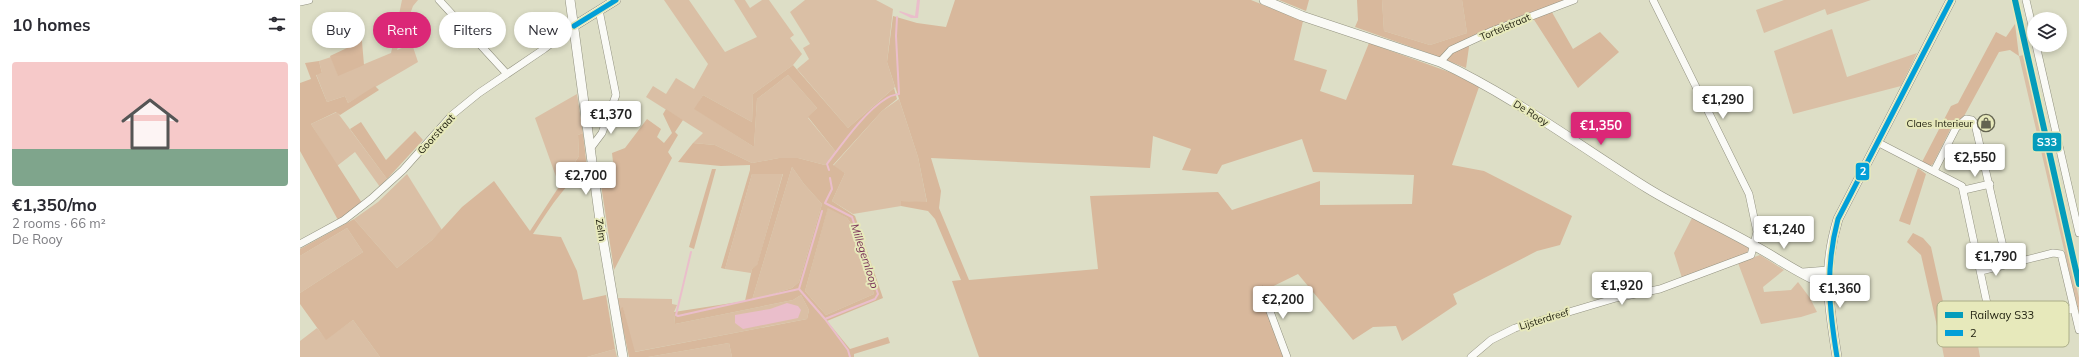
<!DOCTYPE html>
<meta charset="utf-8">
<style>
body{margin:0;font-family:Mulish,sans-serif;background:#f2f2f3;color:#2b2b33;height:100vh;display:flex;flex-direction:column;font-size:15px;white-space:nowrap}
*{box-sizing:border-box;margin:0}
p{font-size:13px;color:#7c7c81}
.icon{flex:none;width:22px;height:22px;fill:none;stroke:currentColor;stroke-width:2;stroke-linecap:round;stroke-linejoin:round}
.map{position:relative;flex:1;overflow:hidden}
.side{display:flex;flex-direction:column;background:#fff;width:300px}
.side>*{flex:none}
.top-card{position:absolute;left:12px;top:12px;width:380px;height:36px;display:flex;gap:8px}
.fabs{position:absolute;left:1727px;top:12px;display:grid;gap:8px}
.fabs a{display:grid;place-items:center;width:40px;height:40px;border-radius:50%;background:#fff;box-shadow:0 2px 6px #0003;font-size:20px}
.price{position:absolute;translate:-50% -34px;padding:0 9px;border-radius:4px;background:#fff;color:#222;font-size:13px;line-height:26px;filter:drop-shadow(0 1px 2px #0008)}
.price::after{content:'';position:absolute;left:50%;top:24px;width:12px;height:9px;margin-left:-6px;background:inherit;clip-path:polygon(0 0,100% 0,50% 100%)}
.price.selected{background:#db2777;color:#fff}
ul{padding:0;list-style:none}
li{display:grid;align-content:center;gap:8px;height:212px;padding:0 12px}
li span{display:grid;place-items:center;height:124px;border-radius:4px;color:#555}
li>.icon{margin-inline-start:auto}
span .icon{width:72px;height:72px;fill:#fffc;stroke-width:1}
li b{font-size:17px}
h2{display:flex;justify-content:space-between;align-items:center;height:48px;padding:0 12px;font-size:17px}
.chip{padding:0 14px;border-radius:18px;background:#fff;box-shadow:0 2px 6px #0003;font-size:14px;line-height:36px}
.chip.selected{background:#db2777;color:#fff}
main{display:flex;flex:1;min-height:0}
.map>svg:first-child{display:block}
</style>
<main>
<section class="side">
<h2>10 homes<svg class="icon" aria-label="filters" viewBox="0 0 24 24"><path d="M4 7h16M4 17h16"/><circle cx="9" cy="7" r="2"/><circle cx="15" cy="17" r="2"/></svg></h2>
<ul>
<li><span style="background:linear-gradient(#f6c9c9 70%,#7fa58c 0)"><svg class="icon" aria-label="home" viewBox="0 0 24 24"><path d="M3 11l9-7 9 7M6 9v11h12V9"/></svg></span><div><b>€1,350/mo</b><p>2 rooms · 66 m²</p><p>De Rooy</p></div></li>
</ul>
</section>
<div class="map">
<svg width="1779" height="357" viewBox="0 0 1779 357">
<rect width="100%" height="100%" fill="#dddec6"/>
<path fill="#dabfa5" d="M102 0H118L113 6 97 50 112 44 118 62 48 103 45 96 27 102 16 74 22 73 19 61 31 57 38 75 91 53Z
M364 0H389L425 52 457 37 434 0H445L450 8 462 0H469L494 35 490 38 502 54 493 65 453 94 452 122 403 95 395 109 454 147 457 99 488 75 517 108 508 118 536 152 525 165 498 158H479L452 163 415 145 393 143 403 133 346 97 353 86 366 94 376 78 394 89 408 64Z
M505 0H576L593 9 587 62 595 87 548 128 497 69 509 59 503 48 510 44 490 12Z
M1082 0H1162L1167 33 1130 45 1084 31Z
M1484 0H1571L1527 15 1525 9 1464 33 1456 10Z
M1532 29 1547 77 1617 53 1601 86 1493 114 1474 51Z
M1724 55 1779 298V314L1719 56Z
M277 94 283 133 278 135 279 156 259 185 235 118Z
M599 99 618 157 627 203 601 201V206L553 214 532 201 545 173 533 166 582 111Z
M37 112 87 179 80 187 55 152 37 166 11 124Z
M492 167 504 184 522 204 499 282 492 288 452 300Z
M483 173 457 266 452 269 451 273 425 269 452 174Z
M107 174 142 230 132 240 97 268 54 219 78 202Z
M528 207 547 218 552 225 574 294 526 315 505 291Z
M1392 218 1449 248 1447 253 1382 278 1374 253Z
M47 228 63 252 0 293V256Z
M1460 255 1484 270 1463 287 1464 292 1491 290 1498 282 1510 298 1517 312 1501 317 1461 324 1438 263Z
M501 295 509 310 507 319 334 352 323 308 319 309 318 298 372 299V304L377 305 374 312 375 324 493 300Z
M53 320 80 357H0V341L17 328 26 339Z
M1676 335 1680 357H1644L1641 341Z
M429 343 432 357H348Z
M315 349 317 357H287Z"/>
<path fill="#d8b89c" fill-rule="evenodd" d="M655 0H951L1003 21 994 60 1027 70 1020 91 1046 100 1069 43 1152 73 1179 87 1152 165 1184 171 1272 216 1260 245 1237 251 1153 294 1157 304 1102 341 1096 326 1073 327 1053 340 998 274 959 293 984 357H679L652 281 661 280 635 219 628 211 601 206V201L627 202 618 157 587 62 593 16 617 23 646 27ZM853 136 891 149 882 170 917 174 922 165 1002 139 1013 172 1114 175 1112 204 1020 205V181L932 210 918 192 790 196 798 269 669 280 639 208 641 191 631 158 850 168Z
M979 0H1009L1006 11Z
M1057 0H1082L1084 31 1130 45 1167 33 1162 0H1266L1249 7 1273 49 1300 32 1319 52 1278 88 1229 12 1170 40 1166 68 1131 54 1055 27 1058 20Z
M60 18 64 65 38 76 30 56 49 47 42 22Z
M1715 24 1719 56 1710 50 1699 52 1663 118 1651 128 1633 164 1630 166 1622 162 1651 106 1658 103 1696 32 1706 37Z
M19 61 22 73 16 75 27 102 45 96 48 103 75 86 79 90 40 115 36 112 11 124 62 203 38 220 0 151V83L11 79 5 63Z
M493 65 548 128 594 88 597 99 582 111 533 165 545 173 532 201 555 216 583 298 527 321 550 349 588 337 590 343 554 354V357H432L429 343 348 357H329L319 309 323 307 335 352 507 319 509 310 501 295 493 300 375 324 374 312 445 301 452 269 457 265 483 174H452L425 269 421 268 450 170V165L421 166 378 162 393 143 415 145 452 163 479 158H498L525 165 536 152 508 117 517 108 488 75 457 99 454 147 394 109 403 95 452 122 453 94ZM492 167 504 184 522 204 499 282 492 288 452 300ZM528 208 547 218 552 225 574 294 526 315 505 291Z
M366 109 383 120 375 132 378 135 368 152 372 158 314 270 298 165 313 162 312 153 325 148 347 119 361 129 357 137 364 143 372 133 363 114Z
M61 122 86 160 115 131 123 140 87 179 50 129Z
M283 133 287 169C264 184 248 211 233 234L261 237 277 271 283 300 306 295 315 349 287 357H80L53 320 26 340 0 304V293L63 252 47 228 0 256V249L54 219 97 268 132 240 162 207 194 181 230 231 279 156 278 135Z
M1618 168 1626 174 1610 225 1599 221Z
M412 169H416L394 249 389 247Z
M1613 233 1623 238 1631 247 1650 333 1639 335 1621 255 1607 242Z"/>
<path fill="#eabecb" d="M617 0H620L618 18H611L599 12 600 11 615 16Z
M487 303 498 306 501 310 498 318 443 329 435 323V315L470 309Z"/>
<g fill="none" stroke-linecap="round" stroke-linejoin="round">
<path stroke="#eabecb" stroke-width="2" d="M529 170 527 164C543 143 565 111 587 98 591 95 595 95 599 94L596 36 597 17
M530 178 532 189 525 203 552 217 578 294 575 299 525 319 548 350 550 357
M522 211 499 289 525 319
M391 252 376 315 378 316 499 289"/>
<defs>
<path id="minor" d="M139 0 207 74
M1726 0 1734 34
M0 2 9 0
M1736 45 1779 233
M1140 62 1151 50 1192 31 1274 0
M1577 142 1662 186 1692 327 1774 308
M290 149 302 133 316 95 299 10
M1634 171 1656 128 1666 119 1672 120 1675 124 1707 264
M1664 190 1690 184
M0 244 44 220 71 199 103 170 152 115 179 93 244 49 274 26
M1681 271 1753 253 1761 254 1779 330
M962 290 987 357
M1171 357 1191 340 1215 328 1316 298 1360 289 1451 255 1457 232 1449 194 1353 0"/>
<path id="tertiary" d="M270 0 301 228 323 357
M964 0 1002 16 1140 62C1213 96 1278 145 1347 188 1381 209 1418 225 1453 245 1478 258 1501 276 1527 285
M274 26 316 0
M1503 273 1528 271
M1537 357C1529 305 1522 271 1538 219L1651 0"/>
</defs>
<use href="#minor" stroke="#929280" stroke-width="8"/>
<use href="#tertiary" stroke="#929280" stroke-width="10"/>
<use href="#minor" stroke="#fafaf6" stroke-width="7"/>
<use href="#tertiary" stroke="#fafaf6" stroke-width="9"/>
<defs>
<path id="bus-1" d="M274 26 316 0
M1537 357C1529 308 1525 268 1538 219L1651 0"/>
</defs>
<use href="#bus-1" stroke="#e7e9bb" stroke-width="8"/>
<use href="#bus-1" stroke="#029fd8" stroke-width="5"/>
<defs>
<path id="rail-1" d="M1715 0 1779 284"/>
</defs>
<use href="#rail-1" stroke="#e7e9bb" stroke-width="9"/>
<use href="#rail-1" stroke="#049cbb" stroke-width="6"/>
</g>
<defs>
<symbol id="shop-ring" viewBox="-11 -11 22 22"><circle r="9.5" fill="#e7e9bb" stroke="#646451" stroke-width="1.5"/><path d="M-5-2.5h2.3a2.7 3.5 0 0 1 5.4 0H5L5.5 6h-11ZM-1.5-2.5h3a1.5 2.3 0 0 0-3 0Z" fill="#646451"/></symbol>
</defs>
<g fill-rule="evenodd">
<use href="#shop-ring" x="1676" y="113" width="20" height="20"/>
</g>
<g text-anchor="middle" dominant-baseline="central" stroke-width="4" stroke-linejoin="round" paint-order="stroke">
<g font-size="10" fill="#232312" stroke="#e7e9bb">
<text transform="translate(1205 27) rotate(-23)">Tortelstraat</text>
<text transform="translate(1231 113) rotate(32)">De Rooy</text>
<text transform="translate(136 134) rotate(-48)">Goorstraat</text>
<text transform="translate(301 230) rotate(81)">Zelm</text>
<text transform="translate(1244 319) rotate(-17)">Lijsterdreef</text>
</g>
<g font-size="10" fill="#232312" stroke="#e7e9bb" text-anchor="end">
<text x="1673" y="123">Claes Interieur</text>
</g>
<g font-size="11" font-style="italic" fill="#793057" stroke="#e7e9bb">
<text transform="translate(565 256) rotate(72)">Millegemloop</text>
</g>
</g>
<rect x="1637" y="301" width="132" height="46" rx="6" fill="#e7e9bb" stroke="#acae88" stroke-width="1"/>
<rect x="1645" y="312" width="18" height="6" fill="#049cbb"/>
<rect x="1645" y="330" width="18" height="6" fill="#029fd8"/>
<g font-size="11" fill="#232312">
<text x="1670" y="319">Railway S33</text>
<text x="1670" y="337">2</text>
</g>
<g stroke="#e7e9bb" stroke-width="1.5">
<rect x="1732" y="132" width="30" height="20" rx="4" fill="#049cbb"/>
<rect x="1555" y="162" width="15" height="19" rx="4" fill="#029fd8"/>
</g>
<g font-size="11" text-anchor="middle" font-weight="bold" fill="#fff">
<text x="1747" y="146">S33</text>
<text x="1563" y="175">2</text>
</g>
</svg>
<div class="fabs">
<a><svg class="icon" aria-label="layers" viewBox="0 0 24 24"><path d="M12 4l9 5-9 5-9-5zM3 14l9 5 9-5"/></svg></a>
</div>
<b class="price" style="left:1423px;top:120px">€1,290</b>
<b class="price" style="left:311px;top:135px">€1,370</b>
<b class="price selected" style="left:1301px;top:146px">€1,350</b>
<b class="price" style="left:1675px;top:178px">€2,550</b>
<b class="price" style="left:286px;top:196px">€2,700</b>
<b class="price" style="left:1484px;top:250px">€1,240</b>
<b class="price" style="left:1696px;top:277px">€1,790</b>
<b class="price" style="left:1322px;top:306px">€1,920</b>
<b class="price" style="left:1540px;top:309px">€1,360</b>
<b class="price" style="left:983px;top:320px">€2,200</b>
<div class="top-card">
<a class="chip">Buy</a>
<a class="chip selected">Rent</a>
<a class="chip">Filters</a>
<a class="chip">New</a>
</div>
</div>
</main>
